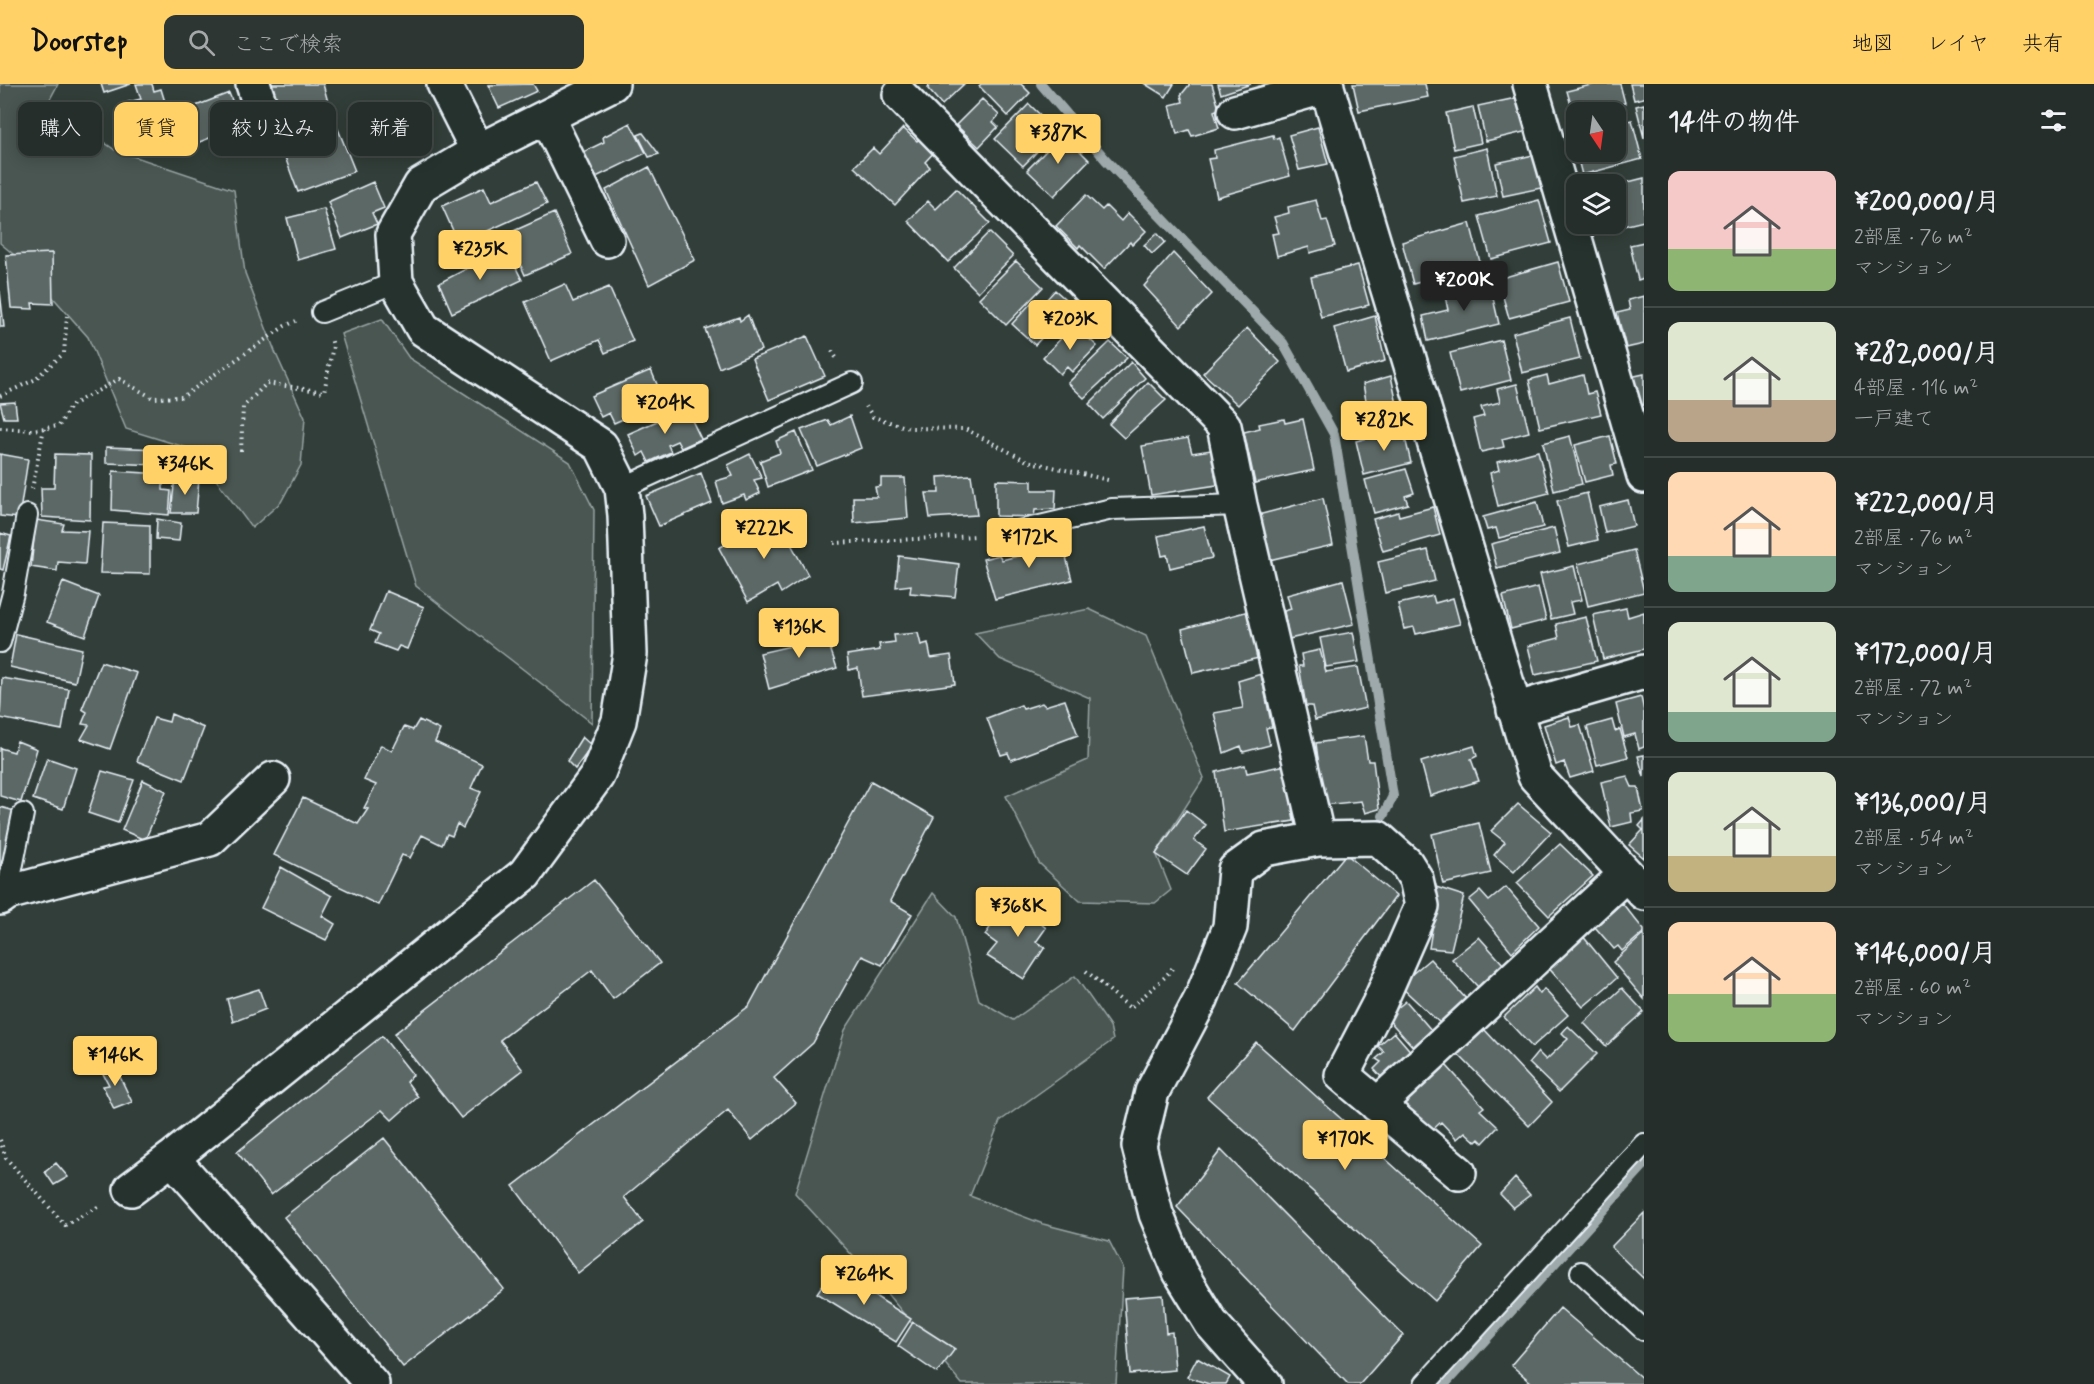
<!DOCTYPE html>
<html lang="ja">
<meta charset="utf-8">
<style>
body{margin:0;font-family:Mynerve,"Klee One",sans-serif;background:#2e3633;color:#f1f3f6;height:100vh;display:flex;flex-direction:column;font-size:22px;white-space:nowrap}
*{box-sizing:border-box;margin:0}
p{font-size:20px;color:#a4a8a9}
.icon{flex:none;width:33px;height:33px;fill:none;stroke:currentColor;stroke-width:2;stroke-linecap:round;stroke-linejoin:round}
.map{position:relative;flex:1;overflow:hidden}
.panel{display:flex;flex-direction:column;background:#262e2b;width:450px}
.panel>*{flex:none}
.guide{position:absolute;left:18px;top:18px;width:570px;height:54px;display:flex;gap:12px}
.needle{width:39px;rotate:167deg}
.tools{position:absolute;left:1566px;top:18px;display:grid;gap:12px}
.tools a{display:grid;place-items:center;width:60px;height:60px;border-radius:12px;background:#262e2b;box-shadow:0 3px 15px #0003,0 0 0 2px #424a47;font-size:30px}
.price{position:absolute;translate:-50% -51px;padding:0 14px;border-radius:6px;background:#ffd166;color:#111;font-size:20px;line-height:39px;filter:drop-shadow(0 2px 3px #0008)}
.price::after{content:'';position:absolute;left:50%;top:36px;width:18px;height:14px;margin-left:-9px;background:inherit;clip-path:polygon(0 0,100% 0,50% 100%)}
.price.active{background:#222;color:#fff}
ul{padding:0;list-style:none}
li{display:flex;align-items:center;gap:18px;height:150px;padding:0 24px}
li+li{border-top:2px solid #424a47}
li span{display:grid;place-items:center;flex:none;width:168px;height:120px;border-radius:12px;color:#555}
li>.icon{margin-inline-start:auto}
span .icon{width:72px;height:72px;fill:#fffc;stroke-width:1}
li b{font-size:26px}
h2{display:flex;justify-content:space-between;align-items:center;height:72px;padding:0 24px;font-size:26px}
.chip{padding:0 21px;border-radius:12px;background:#262e2b;box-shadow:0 3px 15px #0003,0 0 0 2px #424a47;font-size:21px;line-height:54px}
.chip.active{background:#ffd166;color:#111}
header{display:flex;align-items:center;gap:36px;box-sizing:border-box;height:84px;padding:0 30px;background:#ffd166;color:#111}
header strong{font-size:28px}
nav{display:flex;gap:33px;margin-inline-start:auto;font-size:21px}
.search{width:420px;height:54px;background:#2e3633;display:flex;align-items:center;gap:15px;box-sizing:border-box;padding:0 21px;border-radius:12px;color:#a4a8a9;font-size:22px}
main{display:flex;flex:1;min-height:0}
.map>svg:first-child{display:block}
</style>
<header>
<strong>Doorstep</strong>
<div class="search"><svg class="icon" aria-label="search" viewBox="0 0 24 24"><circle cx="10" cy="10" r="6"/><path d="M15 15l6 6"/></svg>ここで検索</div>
<nav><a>地図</a><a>レイヤ</a><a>共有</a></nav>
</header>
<main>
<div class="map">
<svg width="1644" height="1300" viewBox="0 0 1644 1300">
<rect width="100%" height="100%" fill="#323e39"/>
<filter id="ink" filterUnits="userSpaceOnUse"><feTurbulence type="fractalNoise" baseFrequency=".0167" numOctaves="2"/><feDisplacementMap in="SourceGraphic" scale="12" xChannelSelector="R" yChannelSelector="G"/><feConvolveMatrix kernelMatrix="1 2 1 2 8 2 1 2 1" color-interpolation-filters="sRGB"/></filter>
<g filter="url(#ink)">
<path fill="#495651" stroke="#98a4a4" stroke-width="1.5" d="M0 0H58L48 19 115 66 234 106 245 189 276 270 305 334 301 381 281 418 252 444 194 366 126 345 88 253 19 175 0 159Z
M382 235 409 274 570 378 594 426 592 639 416 502 341 250Z
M1089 525 1146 552 1204 694 1156 769 1171 806 1155 819 1080 817 1039 779 1006 712 1088 676 1090 614 1000 575 975 549Z
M933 809 956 833 979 916 1013 936 1075 892 1110 942 1113 956 1000 1037 970 1112 1043 1140 1109 1157 1123 1184 1116 1300H962L884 1206 795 1109 845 946Z"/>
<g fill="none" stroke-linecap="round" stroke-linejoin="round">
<path stroke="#9ea9ab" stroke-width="10" d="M1041 0 1106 76 1283 259 1334 350 1393 712 1383 732
M1445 1300 1644 1081"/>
</g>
<path fill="#5c6865" stroke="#e8f1f8" stroke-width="1.5" d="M101 0H131L104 9Z
M136 0H152L154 7 161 5 169 31 136 42 128 18 141 15Z
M272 0H323L331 29 285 44Z
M533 0 537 7 499 24 488 1Z
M929 0H964L942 21 928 5Z
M981 0H1021L1030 9 1008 32 979 2Z
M1145 0H1174L1166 13Z
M1190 0H1212L1219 25 1214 27 1219 44 1192 52 1189 46 1177 50 1170 21 1183 18 1181 11Z
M1218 0H1251L1221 10Z
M1353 0H1425L1428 13 1359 27Z
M1595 0H1620L1625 19 1585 28H1576V31L1574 32 1567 7Z
M1630 0H1644V14L1634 16Z
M229 9 242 41 192 61 178 29Z
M1521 13 1528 47 1486 57 1478 22Z
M982 15 999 31 993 38 998 43 979 63 956 41Z
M1029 20 1057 47 1023 82 995 55Z
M1644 20V54L1636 22Z
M1473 23 1481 59 1454 65 1446 29Z
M1632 36 1642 75 1582 91 1572 52 1576 50V68H1616V40Z
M630 39 646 69 592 95 579 70 604 58 603 53Z
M1318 43 1328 80 1299 86 1289 51Z
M903 44 917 57 924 51 938 64 925 78 930 83 895 121 854 83 873 64 879 70Z
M338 45 355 87 298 108 282 65Z
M643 49 659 70 649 73 638 51Z
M1063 50 1089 76 1054 112 1027 86Z
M1273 51 1274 55 1279 53 1290 92 1217 113 1208 75 1215 74 1214 66Z
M1487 64 1497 112 1464 119 1454 72Z
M1534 71 1541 104 1503 112 1496 79Z
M649 83 695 176 649 201 606 106Z
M1644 94V137L1590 150 1587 140H1616V101Z
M373 98 384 124 372 129 377 140 342 154 328 118Z
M536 98 547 120 459 160 442 122 484 103 491 118Z
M956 105 990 139 948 178 908 137 928 117 936 125Z
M1086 111 1102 126 1106 122 1121 137 1128 129 1146 147 1132 161 1130 158 1104 185 1080 161 1078 164 1056 142Z
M1316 116 1322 137 1327 136 1335 162 1310 169 1309 163 1277 172 1272 150 1279 149 1274 133 1289 129 1288 123Z
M1539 116 1551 159 1491 175 1479 132Z
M324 125 336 165 298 176 287 134Z
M554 129 572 170 525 191 507 150Z
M1470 139 1481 182 1413 200 1402 158Z
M989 148 1013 172 978 208 954 184Z
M1157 149 1165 158 1152 170 1144 161Z
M1644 158V194L1638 196 1630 161Z
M506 164 522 196 452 229 439 199Z
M52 169 53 220 32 219 33 225 11 224 6 171Z
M1173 169 1212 210 1181 242 1144 202Z
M1016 177 1043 203 1006 241 979 214Z
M1558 178 1569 218 1509 234 1498 195Z
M1358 181 1369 221 1321 233 1311 193Z
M1482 191 1484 203 1490 201 1499 240 1428 257 1423 232 1448 226 1445 212 1472 206 1470 194Z
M565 200 573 218 609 203 633 257 605 269 599 256 551 277 525 218Z
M1055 206 1072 221 1035 261 1012 240 1032 218 1039 224Z
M0 207 4 243H0Z
M1644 212V260L1626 264 1617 229 1630 226 1628 216Z
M748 231 761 266 719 284 705 245 739 233 740 237Z
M1375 232 1385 277 1346 288 1334 244Z
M1570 234 1580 275 1522 289 1513 249Z
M1074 241 1097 262 1072 288 1067 283 1060 290 1043 273Z
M1247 244 1280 278 1238 321 1203 289Z
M807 252 825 292 769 316 752 275Z
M1501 256 1511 296 1460 309 1450 269Z
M1110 258 1127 274 1084 314 1068 299Z
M1131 278 1145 294 1103 335 1089 320Z
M651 286 664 317 614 339 609 329 601 333 591 312Z
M1644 290V321L1638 322 1630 293Z
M1547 291 1549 300 1583 291 1587 310 1595 308 1601 330 1540 344 1529 296Z
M1391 292 1399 330 1376 338 1372 326 1368 328 1363 300Z
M1148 298 1166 316 1124 354 1109 340Z
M1517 300 1529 348 1502 355 1504 363 1481 368 1473 335 1484 332 1481 323 1500 318 1497 305Z
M15 318 17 334H4L0 319Z
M686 324 701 355 681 364 677 357 668 361 671 368 649 378 644 368 638 372 628 350Z
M850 332 861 364 817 382 801 346 828 336 831 341Z
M1284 335 1285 339 1303 335 1314 386 1255 399 1244 348 1260 344 1259 340Z
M1403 345 1411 379 1364 391 1356 357Z
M796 348 812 386 768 403 760 377 780 369 776 357Z
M1570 352 1582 400 1554 407 1543 359Z
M1610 352 1617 380 1611 381 1613 391 1585 398 1575 361Z
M1188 354 1192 369 1211 366 1217 401 1151 411 1142 362Z
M106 363 160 365V381L106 379Z
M1538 367 1549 409 1498 422 1490 389 1499 386 1497 378Z
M0 370 28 375 19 434 0 432Z
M55 370 91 371 90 436 42 433 41 404H54Z
M750 370 762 394 754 396 760 409 746 416 744 411 722 419 716 397 733 392 728 381Z
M1406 385 1414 409 1405 412 1408 420 1374 429 1365 396Z
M113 387 163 390V406L171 407 169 431 112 426Z
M701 389 712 419 659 442 646 412Z
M971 391 977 431 930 434 926 409H939L938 393Z
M175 393 199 395 196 429H171Z
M881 394H905L908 434 854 439 853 413H877L875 403 881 402Z
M996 396 1032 397V406H1056L1055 425 1035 426 1034 433 996 432Z
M1587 409 1598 456 1569 463 1557 417Z
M1323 414 1333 461 1269 476 1258 431Z
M1628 416 1634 442 1605 449 1599 423Z
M1537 418 1543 443 1499 454 1496 444 1487 446 1483 433Z
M1433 423 1440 451 1383 467 1373 435 1398 428 1399 432Z
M775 431 808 491 781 509 777 501 748 518 719 464Z
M157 435 181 439 179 457 156 455Z
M36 436 64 440 62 446 88 447 85 480 58 478 57 487 31 483Z
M103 439 150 441V490L100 489Z
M1204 442 1212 474 1170 484 1167 471 1162 472 1158 452Z
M1554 444 1560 469 1497 484 1491 460Z
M0 449 11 452 3 486 0 485Z
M1060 450 1072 496 995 515 983 475 999 471 1002 476 1041 466 1039 455Z
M1428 466 1435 497 1385 509 1378 478Z
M1634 466 1644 508 1588 522 1578 480Z
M899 472 959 480 955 513 910 509 911 501 896 503Z
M1574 482 1582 516 1570 518 1573 530 1551 535 1540 490Z
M1343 496 1354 540 1289 555 1284 527 1291 525 1287 511Z
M63 498 99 512 85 552 47 538Z
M1538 503 1546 536 1511 545 1503 512Z
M386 507 424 523 407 565 399 562 396 567 375 559 379 550 370 546Z
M1433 512 1435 519 1453 514 1460 540 1416 550 1414 543 1404 545 1398 520Z
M1626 524 1628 533 1644 528V565L1603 575 1593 531Z
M1249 527 1259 574 1193 589 1182 545Z
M1586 533 1597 577 1535 591 1528 562 1559 554 1556 540Z
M822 541 837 584 769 605 760 569 795 561 793 550Z
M1353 548 1359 578 1326 583 1320 554Z
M918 549 921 561 928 559 931 574 951 571 955 600 862 612 858 584 849 586 847 571 880 566 879 560 895 558 894 551Z
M16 550 82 565 75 598 10 583Z
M1320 566 1326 588 1358 583 1366 624 1315 636 1312 622H1306L1299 582H1303L1301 570Z
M101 578 137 589 110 665 81 655 89 641 82 640 87 628 82 625Z
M1261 590 1272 643 1266 644 1270 661 1243 668 1241 662 1224 669 1214 629 1243 624 1238 597Z
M2 594 69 605 62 646 0 634Z
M1641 613 1644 627V663L1639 665 1635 650 1624 653 1616 620Z
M1065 616 1078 651 1011 676 1008 669 1001 671 987 634 1021 621 1023 625 1042 619 1045 622Z
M171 630 204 644 184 696 137 677 154 634 169 638Z
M1569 633 1572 643 1580 641 1594 687 1570 694 1564 678 1556 681 1544 641Z
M419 636 440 646 435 658 482 680 471 704 481 708 463 744 457 740 452 752 447 750 442 761 422 751 410 774 402 771 378 821 274 771 303 714 358 740 368 725 364 724 376 701 364 696 381 661 392 667 404 643 413 646Z
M1612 636 1615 647 1620 645 1628 673 1597 681 1587 643Z
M1364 652 1368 677H1373L1379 725 1365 729 1361 717 1324 721 1316 659Z
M582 653 592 662 575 685 567 677Z
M17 657 37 665 21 718 0 712V664L14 668Z
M1474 662 1477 672 1471 675 1479 697 1430 712 1421 678Z
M1644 671V693L1638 672Z
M47 674 76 684 63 725 33 715Z
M1245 681 1247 689 1286 681 1294 737 1224 748 1216 688Z
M102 687 134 696 118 739 88 729Z
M1627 692 1632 703H1638L1643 727 1631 729 1632 738 1611 743 1601 698Z
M143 696 166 707 145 756 122 746Z
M871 697 934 733 890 817 912 830 882 881 862 872 813 959 774 994 796 1019 752 1056 728 1026 624 1113 643 1138 578 1189 513 1102 749 922Z
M1518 720 1551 748 1514 788 1494 771 1505 758 1491 747Z
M0 723 15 727 0 787Z
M1186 726 1206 741 1194 756 1206 765 1187 791 1156 770Z
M1644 736V774L1629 761 1643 746 1639 742Z
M1479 739 1491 789 1443 800 1432 750Z
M1560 760 1593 792 1549 832 1517 799Z
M1346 770 1396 812 1295 947 1238 899Z
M281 783 332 812 322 832 335 840 326 856 261 824Z
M594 796 660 879 613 915 592 886 500 956 523 986 461 1034 394 950Z
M1436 803 1464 812 1451 866 1429 864 1432 845 1425 843Z
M1506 803 1539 842 1512 868 1469 816 1480 807 1489 817Z
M1027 815 1048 829 1040 839 1046 844 1036 858 1045 863 1024 895 987 872 997 860 985 851 1005 821 1018 830Z
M1622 819 1644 846V848L1622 867 1618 862 1614 865 1595 843Z
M1644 850V915L1613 878Z
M1582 851 1617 894 1583 923 1546 881Z
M1479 853 1503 880 1478 903 1452 875Z
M1430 875 1468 917 1441 940 1399 901Z
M1535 903 1540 910 1544 905 1568 931 1532 963 1504 933Z
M1622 904 1644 928 1606 962 1584 939Z
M259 905 266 925 233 938 227 915Z
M1406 917 1432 947 1414 964 1386 933Z
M1568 942 1597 970 1559 1008 1529 979 1538 968 1546 976 1568 955 1562 949Z
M1483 944 1552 1018 1529 1042 1456 968Z
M1394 948 1413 970 1383 995 1374 985 1381 978 1376 975 1384 968 1378 962Z
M382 952 413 991 407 998 418 1013 392 1036 382 1026 271 1111 237 1068Z
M1256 958 1482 1162 1435 1217 1207 1013Z
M113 978 132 1018 114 1025 103 1002 109 1001 100 984Z
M1446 981 1484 1023 1480 1026 1498 1043 1483 1059 1479 1055 1476 1058 1465 1048 1457 1055 1441 1038 1428 1050 1402 1019Z
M384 1054 504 1205 403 1283 284 1133Z
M1221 1066 1403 1251 1360 1300H1348L1177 1123Z
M56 1079 68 1093 54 1101 45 1088Z
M1515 1094 1530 1111 1513 1124 1500 1110Z
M1644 1129V1195L1611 1163Z
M833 1185 911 1235 896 1258 817 1209Z
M1163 1211 1166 1249 1172 1248 1175 1286 1130 1290 1124 1214Z
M1560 1224 1644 1296V1300H1533L1511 1281Z
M913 1238 955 1265 937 1289 898 1262Z
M1197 1274 1230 1293 1226 1300H1209L1187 1293Z"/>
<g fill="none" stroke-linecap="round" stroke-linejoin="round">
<defs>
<path id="service" d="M322 228 396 198
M622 404 852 299
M1006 450 1112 425 1240 421
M0 558 13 509 27 431
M7 809 23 730
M1581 1188 1644 1246
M1425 1300 1644 1060"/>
<path id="minor" d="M253 0 271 55
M1326 0 1535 692 1644 809
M1530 0 1644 392
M900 11 1224 342 1240 421 1318 755
M1235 28 1327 2
M547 33 607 156
M1514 626 1644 588
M0 814 7 809 210 755 273 695
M1377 1021 1626 790
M172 1074 372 1300
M131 1105 172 1074 525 790 597 692 619 637 630 570 625 431 622 404 601 362 423 245 396 198 393 150 421 101 478 67
M1265 1300 1211 1239 1180 1188 1156 1130 1139 1062 1152 1008 1201 915 1230 843 1235 786 1264 765 1318 755 1378 754 1406 779 1416 795 1422 822 1379 920 1342 991 1459 1089"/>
<path id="tertiary" d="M444 0 478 67 612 0"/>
</defs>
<use href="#service" stroke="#e8f1f8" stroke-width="24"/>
<use href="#minor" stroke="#e8f1f8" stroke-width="38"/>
<use href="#tertiary" stroke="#e8f1f8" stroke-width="38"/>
<path stroke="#e8f1f8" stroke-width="4" stroke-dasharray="1.5 4.5" stroke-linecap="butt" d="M832 267 837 275
M0 312 34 296 64 269 67 232
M866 322 873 333 909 344 965 345 1027 377 1108 396
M0 344 32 346 59 342 70 322 119 295 153 314 182 313 285 242 296 237
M241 367 243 323 267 299 324 308 333 262 331 254
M32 405 44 344
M834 459 977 452
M1086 887 1130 924 1165 893 1175 881
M0 1056 6 1074 65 1141 101 1121"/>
<use href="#service" stroke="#26332d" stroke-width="20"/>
<use href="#minor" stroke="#26332d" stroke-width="33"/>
<use href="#tertiary" stroke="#26332d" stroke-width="33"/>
</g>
</g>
</svg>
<div class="tools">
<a><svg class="needle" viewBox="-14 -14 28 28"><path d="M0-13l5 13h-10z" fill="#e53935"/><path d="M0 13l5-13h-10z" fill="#a4a8a9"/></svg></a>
<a><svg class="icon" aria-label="layers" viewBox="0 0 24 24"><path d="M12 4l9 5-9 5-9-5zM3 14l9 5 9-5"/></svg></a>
</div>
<b class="price" style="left:1058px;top:81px">¥387K</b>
<b class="price" style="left:480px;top:197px">¥235K</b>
<b class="price active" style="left:1464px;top:228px">¥200K</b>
<b class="price" style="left:1070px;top:267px">¥203K</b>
<b class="price" style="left:665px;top:351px">¥204K</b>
<b class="price" style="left:1384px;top:368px">¥282K</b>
<b class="price" style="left:185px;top:412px">¥346K</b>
<b class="price" style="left:764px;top:476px">¥222K</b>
<b class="price" style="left:1029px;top:485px">¥172K</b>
<b class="price" style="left:799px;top:575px">¥136K</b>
<b class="price" style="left:1018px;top:854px">¥368K</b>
<b class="price" style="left:115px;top:1003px">¥146K</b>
<b class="price" style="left:1345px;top:1087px">¥170K</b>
<b class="price" style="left:864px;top:1222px">¥264K</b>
<div class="guide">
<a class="chip">購入</a>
<a class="chip active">賃貸</a>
<a class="chip">絞り込み</a>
<a class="chip">新着</a>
</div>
</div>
<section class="panel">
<h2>14件の物件<svg class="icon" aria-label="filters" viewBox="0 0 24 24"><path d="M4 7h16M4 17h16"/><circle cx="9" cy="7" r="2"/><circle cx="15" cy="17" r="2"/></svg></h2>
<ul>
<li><span style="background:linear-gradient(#f6c9c9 65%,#8fb573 0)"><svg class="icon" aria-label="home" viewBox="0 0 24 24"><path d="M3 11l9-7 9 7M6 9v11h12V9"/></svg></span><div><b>¥200,000/月</b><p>2部屋 · 76 m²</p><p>マンション</p></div></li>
<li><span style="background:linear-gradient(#dfe7d0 65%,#b9a48a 0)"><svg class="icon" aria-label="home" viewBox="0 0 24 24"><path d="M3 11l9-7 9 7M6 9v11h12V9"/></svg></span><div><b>¥282,000/月</b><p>4部屋 · 116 m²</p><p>一戸建て</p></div></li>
<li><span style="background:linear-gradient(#ffd9b3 70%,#7fa58c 0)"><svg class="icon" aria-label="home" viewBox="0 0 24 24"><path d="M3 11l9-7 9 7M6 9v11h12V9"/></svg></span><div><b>¥222,000/月</b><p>2部屋 · 76 m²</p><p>マンション</p></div></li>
<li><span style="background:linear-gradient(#dfe7d0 75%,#7fa58c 0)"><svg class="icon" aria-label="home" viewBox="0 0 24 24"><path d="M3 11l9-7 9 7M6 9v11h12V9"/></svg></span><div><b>¥172,000/月</b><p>2部屋 · 72 m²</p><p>マンション</p></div></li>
<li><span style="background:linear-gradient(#dfe7d0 70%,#c2b280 0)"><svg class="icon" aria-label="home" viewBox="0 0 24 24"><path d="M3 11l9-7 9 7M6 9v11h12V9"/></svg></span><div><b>¥136,000/月</b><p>2部屋 · 54 m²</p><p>マンション</p></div></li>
<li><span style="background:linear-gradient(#ffd9b3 60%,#8fb573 0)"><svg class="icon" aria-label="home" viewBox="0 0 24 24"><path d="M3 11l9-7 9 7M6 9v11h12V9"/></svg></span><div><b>¥146,000/月</b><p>2部屋 · 60 m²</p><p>マンション</p></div></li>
</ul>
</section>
</main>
